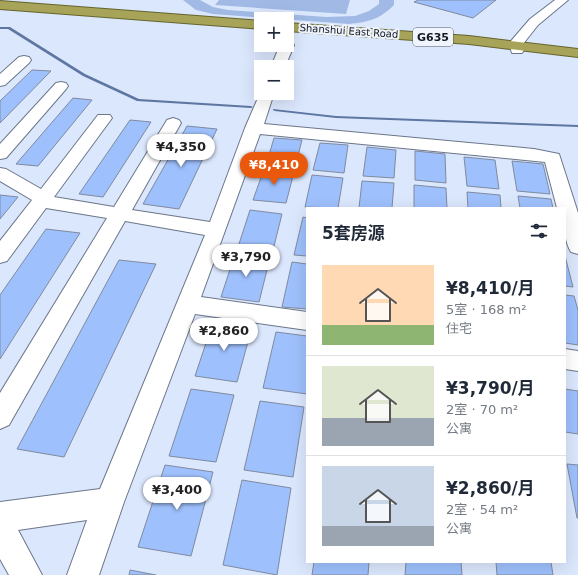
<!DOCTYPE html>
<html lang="zh">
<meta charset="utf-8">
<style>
body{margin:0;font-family:"DejaVu Sans","Noto Sans SC",sans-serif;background:#f2f2f3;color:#1f2937;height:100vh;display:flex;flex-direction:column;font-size:15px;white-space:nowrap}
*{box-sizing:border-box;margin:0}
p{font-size:13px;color:#747a83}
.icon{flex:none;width:22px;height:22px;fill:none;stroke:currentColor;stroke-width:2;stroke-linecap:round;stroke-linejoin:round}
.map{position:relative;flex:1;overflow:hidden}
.sheet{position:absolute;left:306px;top:207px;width:260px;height:356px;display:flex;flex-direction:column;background:#fff;border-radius:0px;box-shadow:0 4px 16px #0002}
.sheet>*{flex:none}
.fabs{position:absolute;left:254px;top:12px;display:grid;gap:8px}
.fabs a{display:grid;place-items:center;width:40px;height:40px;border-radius:0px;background:#fff;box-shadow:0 4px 16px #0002;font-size:20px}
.price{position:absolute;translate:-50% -34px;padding:0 9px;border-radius:14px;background:#fff;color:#222;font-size:13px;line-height:26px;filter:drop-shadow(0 1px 2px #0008)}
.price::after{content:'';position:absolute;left:50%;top:24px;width:12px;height:9px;margin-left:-6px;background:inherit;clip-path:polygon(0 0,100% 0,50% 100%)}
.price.current{background:#ea580c;color:#fff}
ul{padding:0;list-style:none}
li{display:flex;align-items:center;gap:12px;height:100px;padding:0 16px}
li+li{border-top:1px solid #e0e1e3}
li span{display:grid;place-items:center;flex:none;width:112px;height:80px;border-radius:0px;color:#555}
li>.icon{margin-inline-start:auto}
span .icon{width:48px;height:48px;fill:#fffc;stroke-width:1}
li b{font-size:17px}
h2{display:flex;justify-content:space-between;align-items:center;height:48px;padding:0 16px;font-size:17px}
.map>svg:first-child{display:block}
</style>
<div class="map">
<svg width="578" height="575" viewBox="0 0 578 575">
<rect width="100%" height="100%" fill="#dbe7fd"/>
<path fill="#a1bae5" d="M183 0H200L213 7 228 10 326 17 355 16 369 11 379 4V0H394V5C380 19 369 22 349 24L213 14 196 10Z
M219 0H350L346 14 215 5Z"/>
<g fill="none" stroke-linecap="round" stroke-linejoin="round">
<path fill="#5e76a2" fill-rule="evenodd" d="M0 27H10L85 74 139 99 251 106 253 107 251 108 137 101 83 76 8 29H0Z
M273 109 336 116 578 125V127L336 118 275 111 273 110Z"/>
</g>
<path fill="#9ec0fc" stroke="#7f8a9e" d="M418 0H496L473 18 414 2Z
M32 70 51 71 0 123V101Z
M73 98 92 100 38 166 16 164Z
M130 120 151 122 103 197 79 194Z
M187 126 217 129 179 209 143 204Z
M274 138 302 140 295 167 266 165Z
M320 143 348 145 344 173 313 170Z
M367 147 396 150 394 178 363 176Z
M415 151 445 154 446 183 415 180Z
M464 157 495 160 499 189 467 186Z
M512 161 543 164 550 194 517 191Z
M264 169 294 172 286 203 253 200Z
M312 175 343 178 338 208 305 207Z
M362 181 394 183 392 208H359Z
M414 185 446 188 447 208H414Z
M467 192 500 195 501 208H468Z
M0 195 18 197 0 219Z
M518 196 551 199 553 208H520Z
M250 210 282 214 273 250 238 247Z
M303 217 307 218V256L294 255Z
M46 229 80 233 0 359V295Z
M235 254 270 258 259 302 221 297Z
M565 256 573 287 565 286Z
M119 260 156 264 64 457 17 449Z
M292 262 307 264V309L282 307Z
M565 295 574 296 578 310V345L565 343Z
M213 322 252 327 237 382 195 376Z
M276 332 307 336V394L263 388Z
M191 389 234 395 216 462 169 456Z
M565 389 578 391V434L565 432Z
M260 401 304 407 293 477 244 470Z
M567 464 578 465V518H577Z
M165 465 213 472 191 556 138 547Z
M242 480 291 488 277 575 223 565Z
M314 562H369L368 575H312Z
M406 562H461L462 575H405Z
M496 562H551L553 575H497Z
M130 570 156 575H129Z"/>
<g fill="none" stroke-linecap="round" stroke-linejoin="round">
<defs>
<path id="minor" d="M555 0H568L538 25 523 44 524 50 522 53H512L509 44 511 41 530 19Z
M287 41 292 42 294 45 285 67H271L280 45H287Z
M24 56 29 57 31 60 29 63 5 85 0 86V74L19 57Z
M61 82 66 83 68 86 66 89 6 158 0 159V144L56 83Z
M261 91V93H274L264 124 534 149 559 154 578 213V254L571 252C563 239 565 223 565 208H557L545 162 260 134 201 297 307 312V330L195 314 124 502 99 575H67L87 520 18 530 42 575H9L0 559V502L100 489 205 235 125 221 9 425 0 429V393L107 218 46 208 7 261 0 263V241L32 200 0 181V168L6 169 41 189 98 115H110L112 118 54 197 114 207 167 120 173 118 179 120 181 123 132 210 210 222 245 128Z
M565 349 578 351V371L565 369Z"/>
<path id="trunk" d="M0 1 261 21V29L0 9Z
M287 23 469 36 578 49V57L469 44 287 31Z"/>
</defs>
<use href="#minor" stroke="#6b7689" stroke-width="2"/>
<use href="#trunk" stroke="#65642b" stroke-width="2"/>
<use href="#minor" fill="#fff" fill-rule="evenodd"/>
<use href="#trunk" fill="#a7a45a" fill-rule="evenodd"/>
</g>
<g text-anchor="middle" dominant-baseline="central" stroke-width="4" stroke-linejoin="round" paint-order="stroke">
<g font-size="10" fill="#141920" stroke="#eff4fd">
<text transform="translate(349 31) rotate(4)">Shanshui East Road</text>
</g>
<rect fill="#eff4fd" stroke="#565b62" stroke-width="1" x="413" y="28" width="40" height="18" rx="3"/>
<g font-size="11" font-weight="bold" fill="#141920">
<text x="433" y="37">G635</text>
</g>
</g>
</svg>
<div class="fabs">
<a>+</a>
<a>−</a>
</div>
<b class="price" style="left:181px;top:168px">¥4,350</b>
<b class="price current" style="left:274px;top:186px">¥8,410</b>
<b class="price" style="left:246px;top:278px">¥3,790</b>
<b class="price" style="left:224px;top:352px">¥2,860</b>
<b class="price" style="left:177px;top:511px">¥3,400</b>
<section class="sheet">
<h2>5套房源<svg class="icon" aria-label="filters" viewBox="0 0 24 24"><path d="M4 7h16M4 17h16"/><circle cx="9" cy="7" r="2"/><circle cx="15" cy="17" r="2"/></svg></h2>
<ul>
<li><span style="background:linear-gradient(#ffd9b3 75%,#8fb573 0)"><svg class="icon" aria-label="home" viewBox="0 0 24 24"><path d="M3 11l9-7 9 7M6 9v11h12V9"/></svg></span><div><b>¥8,410/月</b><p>5室 · 168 m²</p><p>住宅</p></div></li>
<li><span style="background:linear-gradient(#dfe7d0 65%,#9aa5b1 0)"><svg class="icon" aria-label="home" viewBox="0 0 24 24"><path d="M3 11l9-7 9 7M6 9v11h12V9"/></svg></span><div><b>¥3,790/月</b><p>2室 · 70 m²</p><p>公寓</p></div></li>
<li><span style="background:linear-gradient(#c9d6e8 75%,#9aa5b1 0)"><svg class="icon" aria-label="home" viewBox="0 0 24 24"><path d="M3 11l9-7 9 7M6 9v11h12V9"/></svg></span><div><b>¥2,860/月</b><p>2室 · 54 m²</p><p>公寓</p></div></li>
</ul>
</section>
</div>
